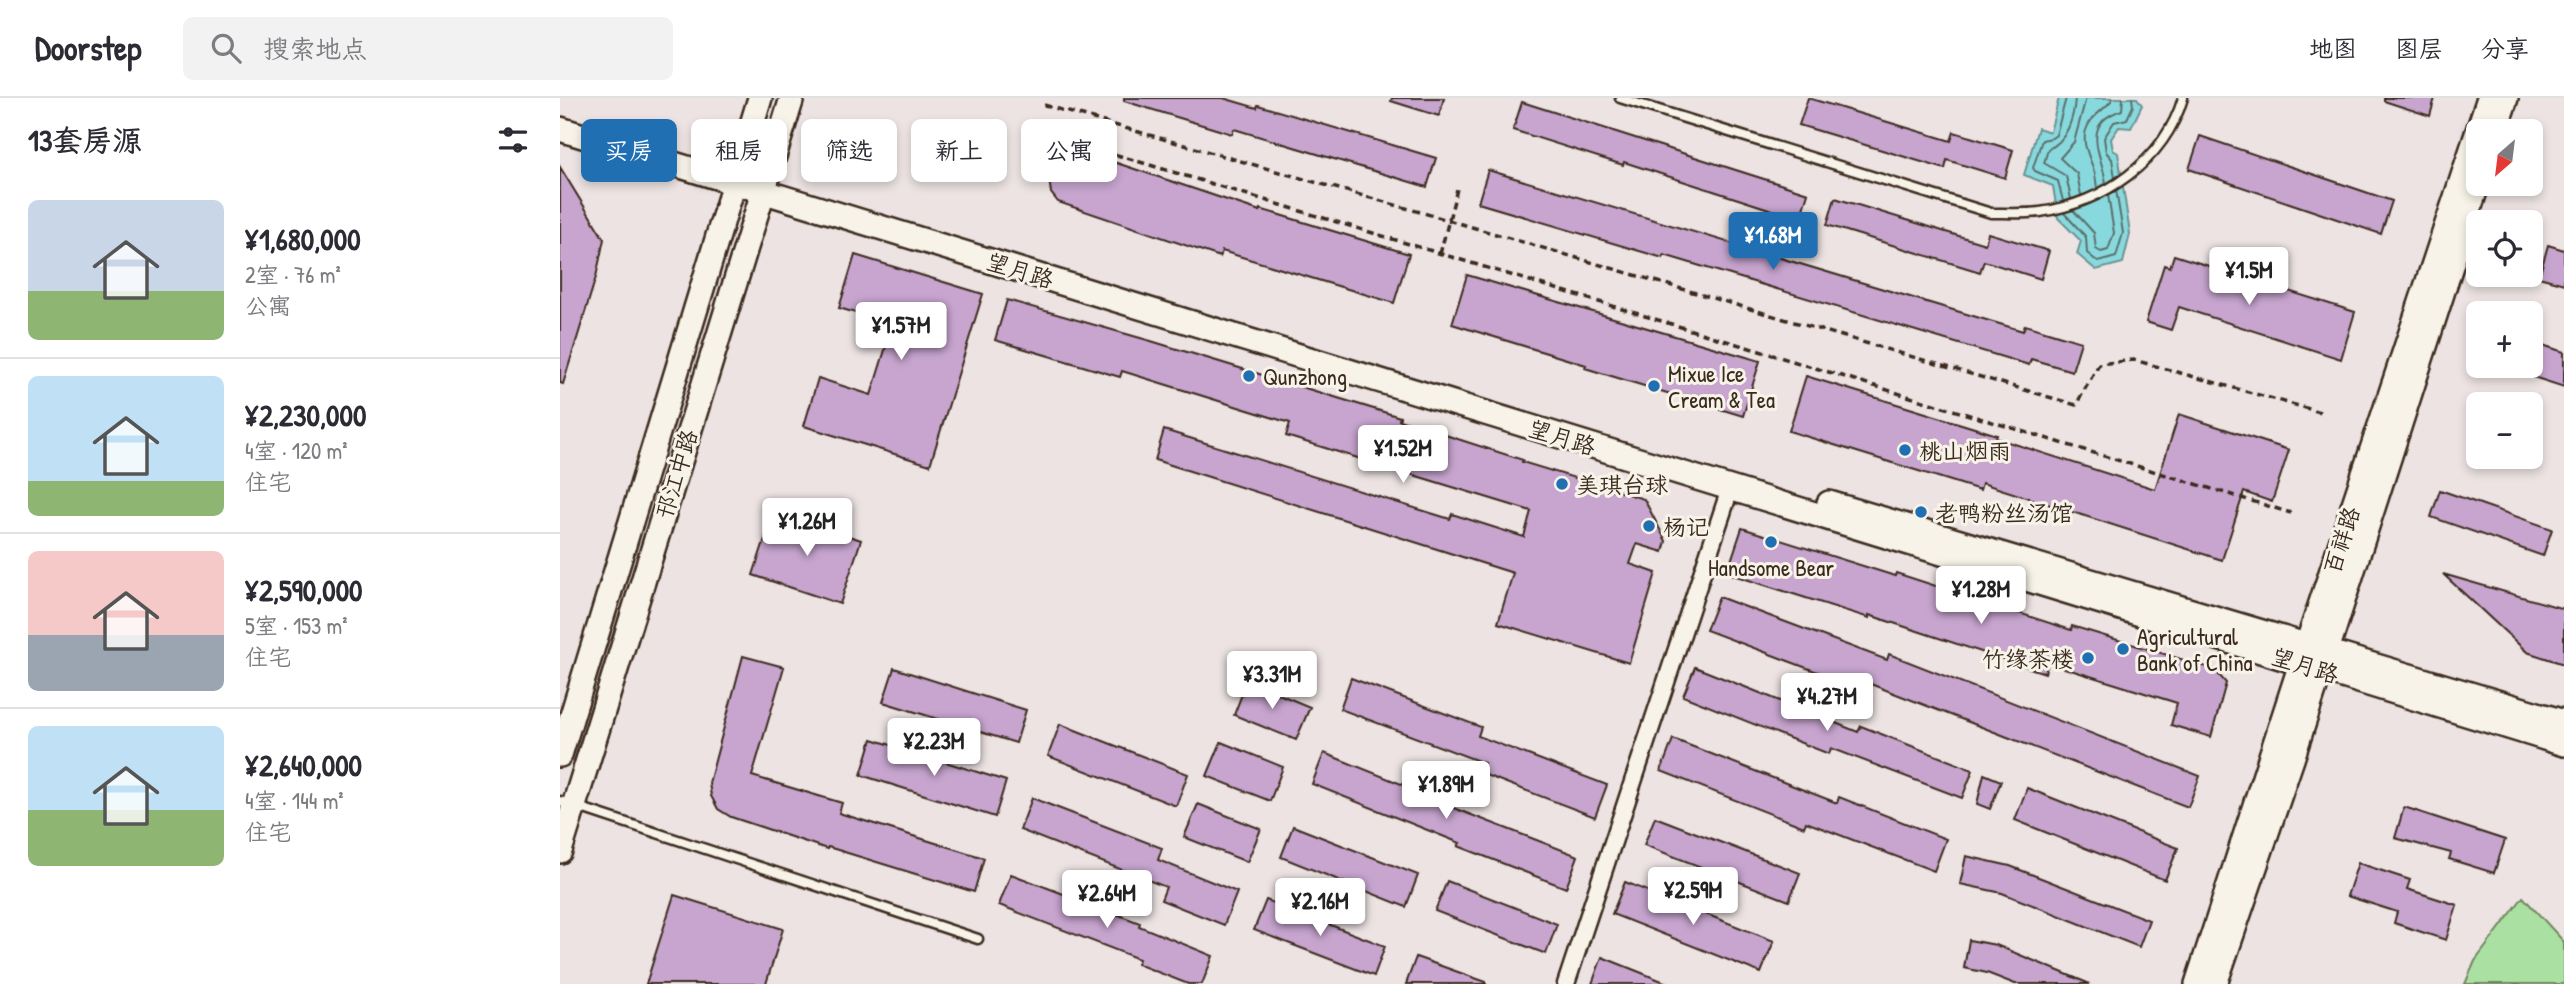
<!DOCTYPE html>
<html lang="zh">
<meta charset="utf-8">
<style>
body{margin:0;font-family:"Patrick Hand","LXGW WenKai TC",sans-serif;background:#f2f2f3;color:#2b2b33;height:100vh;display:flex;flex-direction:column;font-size:26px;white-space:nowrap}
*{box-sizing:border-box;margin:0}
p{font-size:23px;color:#7c7c81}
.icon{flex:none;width:38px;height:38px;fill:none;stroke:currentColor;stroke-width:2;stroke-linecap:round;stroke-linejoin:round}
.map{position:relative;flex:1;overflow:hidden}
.side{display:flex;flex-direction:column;background:#fff;width:560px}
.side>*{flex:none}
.top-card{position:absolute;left:21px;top:21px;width:665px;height:63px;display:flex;gap:14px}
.needle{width:46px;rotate:208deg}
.buttons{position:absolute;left:1906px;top:21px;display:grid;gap:14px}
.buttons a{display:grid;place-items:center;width:77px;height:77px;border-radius:10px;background:#fff;box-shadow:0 4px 10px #0003;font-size:35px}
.price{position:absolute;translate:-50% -60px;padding:0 16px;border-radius:7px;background:#fff;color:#222;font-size:23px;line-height:46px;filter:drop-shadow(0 2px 4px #0008)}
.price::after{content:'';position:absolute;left:50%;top:42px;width:21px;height:16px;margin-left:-10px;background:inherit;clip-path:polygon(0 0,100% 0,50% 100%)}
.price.current{background:#1f6fb2;color:#fff}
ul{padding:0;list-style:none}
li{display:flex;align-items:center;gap:21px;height:175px;padding:0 28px}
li+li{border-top:2px solid #e1e1e2}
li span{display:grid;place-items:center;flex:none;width:196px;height:140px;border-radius:10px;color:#555}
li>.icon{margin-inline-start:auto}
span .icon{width:84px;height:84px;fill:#fffc;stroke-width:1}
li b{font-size:30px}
h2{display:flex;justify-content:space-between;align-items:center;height:84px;padding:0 28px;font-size:30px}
.tag{padding:0 24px;border-radius:10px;background:#fff;box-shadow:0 4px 10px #0003;font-size:24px;line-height:63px}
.tag.current{background:#1f6fb2;color:#fff}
header{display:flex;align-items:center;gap:42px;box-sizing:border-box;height:98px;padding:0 35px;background:#fff;border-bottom:2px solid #e1e1e2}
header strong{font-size:33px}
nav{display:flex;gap:38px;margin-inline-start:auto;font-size:24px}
.search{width:490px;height:63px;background:#f2f2f3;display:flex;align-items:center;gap:18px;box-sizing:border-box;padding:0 24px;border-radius:10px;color:#7c7c81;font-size:26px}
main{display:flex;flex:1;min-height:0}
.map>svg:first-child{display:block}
</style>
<header>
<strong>Doorstep</strong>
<div class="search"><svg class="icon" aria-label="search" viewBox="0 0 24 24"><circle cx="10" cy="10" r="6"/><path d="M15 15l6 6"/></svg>搜索地点</div>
<nav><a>地图</a><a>图层</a><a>分享</a></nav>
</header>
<main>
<section class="side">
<h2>13套房源<svg class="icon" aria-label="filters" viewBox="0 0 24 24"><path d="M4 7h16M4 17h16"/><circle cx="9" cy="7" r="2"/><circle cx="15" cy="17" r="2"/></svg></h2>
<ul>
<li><span style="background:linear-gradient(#c9d6e8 65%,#8fb573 0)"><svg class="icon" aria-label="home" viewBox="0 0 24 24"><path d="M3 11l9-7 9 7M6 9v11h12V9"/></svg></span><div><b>¥1,680,000</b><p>2室 · 76 m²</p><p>公寓</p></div></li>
<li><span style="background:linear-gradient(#bfe0f5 75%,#8fb573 0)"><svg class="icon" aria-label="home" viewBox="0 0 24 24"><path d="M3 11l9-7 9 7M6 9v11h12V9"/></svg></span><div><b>¥2,230,000</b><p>4室 · 120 m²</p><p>住宅</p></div></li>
<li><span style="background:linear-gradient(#f6c9c9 60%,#9aa5b1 0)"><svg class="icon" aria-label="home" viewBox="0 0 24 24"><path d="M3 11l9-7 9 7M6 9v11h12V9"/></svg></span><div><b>¥2,590,000</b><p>5室 · 153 m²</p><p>住宅</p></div></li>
<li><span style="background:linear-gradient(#bfe0f5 60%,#8fb573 0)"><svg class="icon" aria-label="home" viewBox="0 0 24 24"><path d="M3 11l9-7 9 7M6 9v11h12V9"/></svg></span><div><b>¥2,640,000</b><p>4室 · 144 m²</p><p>住宅</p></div></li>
</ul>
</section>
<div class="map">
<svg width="2004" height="886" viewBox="0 0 2004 886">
<rect width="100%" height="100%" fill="#ede3e3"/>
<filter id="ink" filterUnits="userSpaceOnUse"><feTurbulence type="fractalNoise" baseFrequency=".0143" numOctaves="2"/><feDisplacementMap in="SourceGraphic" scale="14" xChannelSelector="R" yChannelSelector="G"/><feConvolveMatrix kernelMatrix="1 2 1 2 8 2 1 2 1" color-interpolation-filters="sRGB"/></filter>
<g filter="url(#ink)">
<path fill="#aae0a2" stroke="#728560" stroke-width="2" d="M1963 799 2004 844V886H1905L1915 863Z"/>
<path fill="#88d9de" stroke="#699391" stroke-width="2" d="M1499 0H1577L1582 7 1571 30 1559 29 1551 41 1553 52 1558 55 1570 136 1563 165 1536 172 1517 156 1521 143 1498 120 1493 88 1464 77 1478 30 1490 34Z"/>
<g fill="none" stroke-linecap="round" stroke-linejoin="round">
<path stroke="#5a706b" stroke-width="2" d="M1555 80 1552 61 1546 54 1544 40 1554 24 1567 21 1573 8 1572 0
M1546 85C1542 56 1519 26 1562 12L1563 0
M1537 90C1536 85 1536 78 1534 73 1529 56 1518 42 1530 24 1536 15 1549 8 1553 0
M1521 97 1517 76 1500 60 1514 44 1526 0
M1511 101 1506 78 1484 65 1488 51C1507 44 1514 19 1515 0
M1503 103 1498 83 1475 73 1473 70 1482 42 1492 40 1496 37 1506 0
M1513 112 1534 135 1536 151 1541 154 1548 152 1554 135 1548 97
M1504 115 1526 139 1527 155 1538 164 1556 159 1563 135 1556 92"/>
</g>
<path fill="#c7a5cf" stroke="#3b2a1e" stroke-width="2" d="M564 0H663L697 10 698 7 876 60 867 89 674 31 672 36 564 3Z
M832 0H884L879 18 831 3Z
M1248 0 1391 43 1394 34 1453 52 1445 80 1387 62 1385 71 1239 27Z
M1824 0H1875L1870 18 1824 3Z
M962 4 1248 95 1240 121 1064 64 1063 67 953 32Z
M1640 38 1832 103 1821 136 1629 71Z
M497 45 700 113V111L849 156 834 205 662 153 660 159 498 104 491 95 488 73Z
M0 69 44 141 36 179 3 286 0 285Z
M928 72 1463 233 1465 227 1521 244 1512 273 1471 261 1469 267 1104 157 1103 160 918 105Z
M1275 100 1425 146 1428 135 1489 153 1481 181 1424 163 1420 174 1267 127Z
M1988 147 2004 152V186L1979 179Z
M295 157 423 196 370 367 244 328 258 280 311 297 333 226 279 210Z
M1614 157 1795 214 1781 261 1619 209 1611 232 1586 224 1604 167 1610 169Z
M907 177 1200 263 1183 318 1025 270 1026 267 892 226Z
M447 202 591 243 840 319 839 322 963 362 962 364 1084 401 1106 443 1103 454 1077 446 1070 466 1096 475 1069 565 938 525 953 475 595 362 604 332 890 421 892 416 964 439 971 413 726 338 730 325 562 273 560 279 435 242Z
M1970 243 2004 254V289L1970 278Z
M1246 278 1437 337 1436 340 1595 391 1619 316 1729 352 1712 404 1684 394 1662 462 1422 385 1420 392 1229 333Z
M1880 392 1992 431 1983 458 1871 419Z
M214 413 301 442 280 506 193 477Z
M1182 430 1335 478 1336 475 1511 532 1512 528 1654 571 1666 585 1651 639 1611 627 1617 605 1488 565 1485 575 1309 517V520L1167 475Z
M1883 476 2004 511V566L1967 554Z
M1159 499 1327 562 1329 556 1640 678 1628 709 1295 580 1292 587 1146 532Z
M183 558 224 569 192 678 282 705 279 715 424 760 414 794 268 749 267 751 171 719 158 711 151 698 149 685Z
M1135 569 1298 634 1301 628 1413 672 1402 700 1271 650 1269 656 1123 598Z
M334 570 466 612 456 645 323 604Z
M791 580 921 629 918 638 1047 687 1035 719 920 675 924 665 780 611Z
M687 583 750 609 736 642 674 617Z
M500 626 628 676 616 708 488 658Z
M312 641 446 683 435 719 301 677Z
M1113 641 1277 705 1279 699 1386 741 1374 773 1246 724 1244 729 1101 673Z
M661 644 723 669 710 703 647 678Z
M764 655 889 705 888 708 1018 758 1006 790 898 748 900 745 752 686Z
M1424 676 1441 683 1430 711 1417 706Z
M1467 690 1618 750 1605 782 1455 722Z
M472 700 602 750 598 762 677 794 664 827 601 802 606 789 460 732Z
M638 706 701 731 687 764 624 739Z
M1844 709 1945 742 1934 775 1889 761 1891 755 1835 740Z
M1095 719 1240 775 1229 803 1084 747Z
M733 728 858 777 846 809 721 759Z
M1406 758 1450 768 1589 822 1579 849 1442 795 1400 786Z
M1798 765 1850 782 1847 791 1897 807 1886 842 1834 825 1837 814 1787 798Z
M451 776 580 825 579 828 653 858 642 886H628L577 866 579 861 439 807Z
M887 783 997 826 986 856 875 813Z
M1065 784 1214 843 1201 875 1052 816Z
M114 797 223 831 206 886H86Z
M706 802 825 848 814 878 694 832Z
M1409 842 1436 847 1530 886H1455L1427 875 1404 870Z
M856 859 926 884V886H846Z
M1042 859 1107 885V886H1032Z"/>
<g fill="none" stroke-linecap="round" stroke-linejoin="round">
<defs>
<path id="lane" d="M1060 0 1431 115C1447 115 1464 116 1480 114 1543 105 1604 64 1623 0
M0 703 418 841"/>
<path id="street" d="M1006 886 1170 391"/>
<path id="secondary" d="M0 31 2004 646
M1935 33 1946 0
M1269 405 2004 624
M0 657 200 0
M0 753 232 0
M1637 886 1747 547 1929 0
M1655 886 1732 661 1918 84"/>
</defs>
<use href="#lane" stroke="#3b2a1e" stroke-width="13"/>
<use href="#street" stroke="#3b2a1e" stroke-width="21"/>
<use href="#secondary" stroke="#3b2a1e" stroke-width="28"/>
<path stroke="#3b2a1e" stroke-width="3.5" stroke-dasharray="7 5" stroke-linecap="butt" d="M484 7 888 122 1516 307 1539 266 1574 262 1760 314
M475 32 1731 415
M880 156 897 91"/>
<use href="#lane" stroke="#f7f3e8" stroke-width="8"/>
<use href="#street" stroke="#f7f3e8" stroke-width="16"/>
<use href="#secondary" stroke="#f7f3e8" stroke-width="23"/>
</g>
</g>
<g fill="#1f6fb2" stroke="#f7f3e8" stroke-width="2.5">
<circle cx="689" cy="278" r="7"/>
<circle cx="1094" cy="288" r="7"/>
<circle cx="1345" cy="352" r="7"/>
<circle cx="1002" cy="386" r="7"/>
<circle cx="1361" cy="414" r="7"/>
<circle cx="1089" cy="428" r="7"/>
<circle cx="1211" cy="444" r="7"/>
<circle cx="1563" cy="551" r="7"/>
<circle cx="1528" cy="560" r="7"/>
</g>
<g text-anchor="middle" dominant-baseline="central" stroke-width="6" stroke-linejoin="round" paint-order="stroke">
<g font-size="23" fill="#3b2a1e" stroke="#f7f3e8">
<text transform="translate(460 172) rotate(17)">望月路</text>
<text transform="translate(1002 339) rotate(17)">望月路</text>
<text transform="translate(116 376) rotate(-73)">邗江中路</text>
<text transform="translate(1781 442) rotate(-72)">百祥路</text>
<text transform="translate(1745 567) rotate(17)">望月路</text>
</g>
<g font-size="23" fill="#3b2a1e" stroke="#f7f3e8" text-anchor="start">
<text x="1108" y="275">Mixue Ice<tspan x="1108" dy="26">Cream &amp; Tea</tspan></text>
<text x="703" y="278">Qunzhong</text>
<text x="1359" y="352">桃山烟雨</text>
<text x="1016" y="386">美琪台球</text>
<text x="1375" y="414">老鸭粉丝汤馆</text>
<text x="1103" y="428">杨记</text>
<text x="1211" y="469" text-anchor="middle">Handsome Bear</text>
<text x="1577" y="538">Agricultural<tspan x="1577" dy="26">Bank of China</tspan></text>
<text x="1514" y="560" text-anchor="end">竹缘茶楼</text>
</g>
</g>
</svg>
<div class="buttons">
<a><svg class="needle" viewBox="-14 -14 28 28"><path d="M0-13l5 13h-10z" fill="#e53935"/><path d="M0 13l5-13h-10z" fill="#7c7c81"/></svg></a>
<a><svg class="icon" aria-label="locate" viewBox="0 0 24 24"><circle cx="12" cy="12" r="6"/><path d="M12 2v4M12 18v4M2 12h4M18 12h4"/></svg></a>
<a>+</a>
<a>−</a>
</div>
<b class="price current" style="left:1213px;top:174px">¥1.68M</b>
<b class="price" style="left:1689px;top:209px">¥1.5M</b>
<b class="price" style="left:341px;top:264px">¥1.57M</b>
<b class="price" style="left:843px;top:387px">¥1.52M</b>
<b class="price" style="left:247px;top:460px">¥1.26M</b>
<b class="price" style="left:1421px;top:528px">¥1.28M</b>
<b class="price" style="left:712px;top:613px">¥3.31M</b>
<b class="price" style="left:1267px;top:635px">¥4.27M</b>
<b class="price" style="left:374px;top:680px">¥2.23M</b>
<b class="price" style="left:886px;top:723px">¥1.89M</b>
<b class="price" style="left:1133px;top:829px">¥2.59M</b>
<b class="price" style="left:547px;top:832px">¥2.64M</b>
<b class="price" style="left:760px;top:840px">¥2.16M</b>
<div class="top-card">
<a class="tag current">买房</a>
<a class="tag">租房</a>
<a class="tag">筛选</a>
<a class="tag">新上</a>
<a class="tag">公寓</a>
</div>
</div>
</main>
